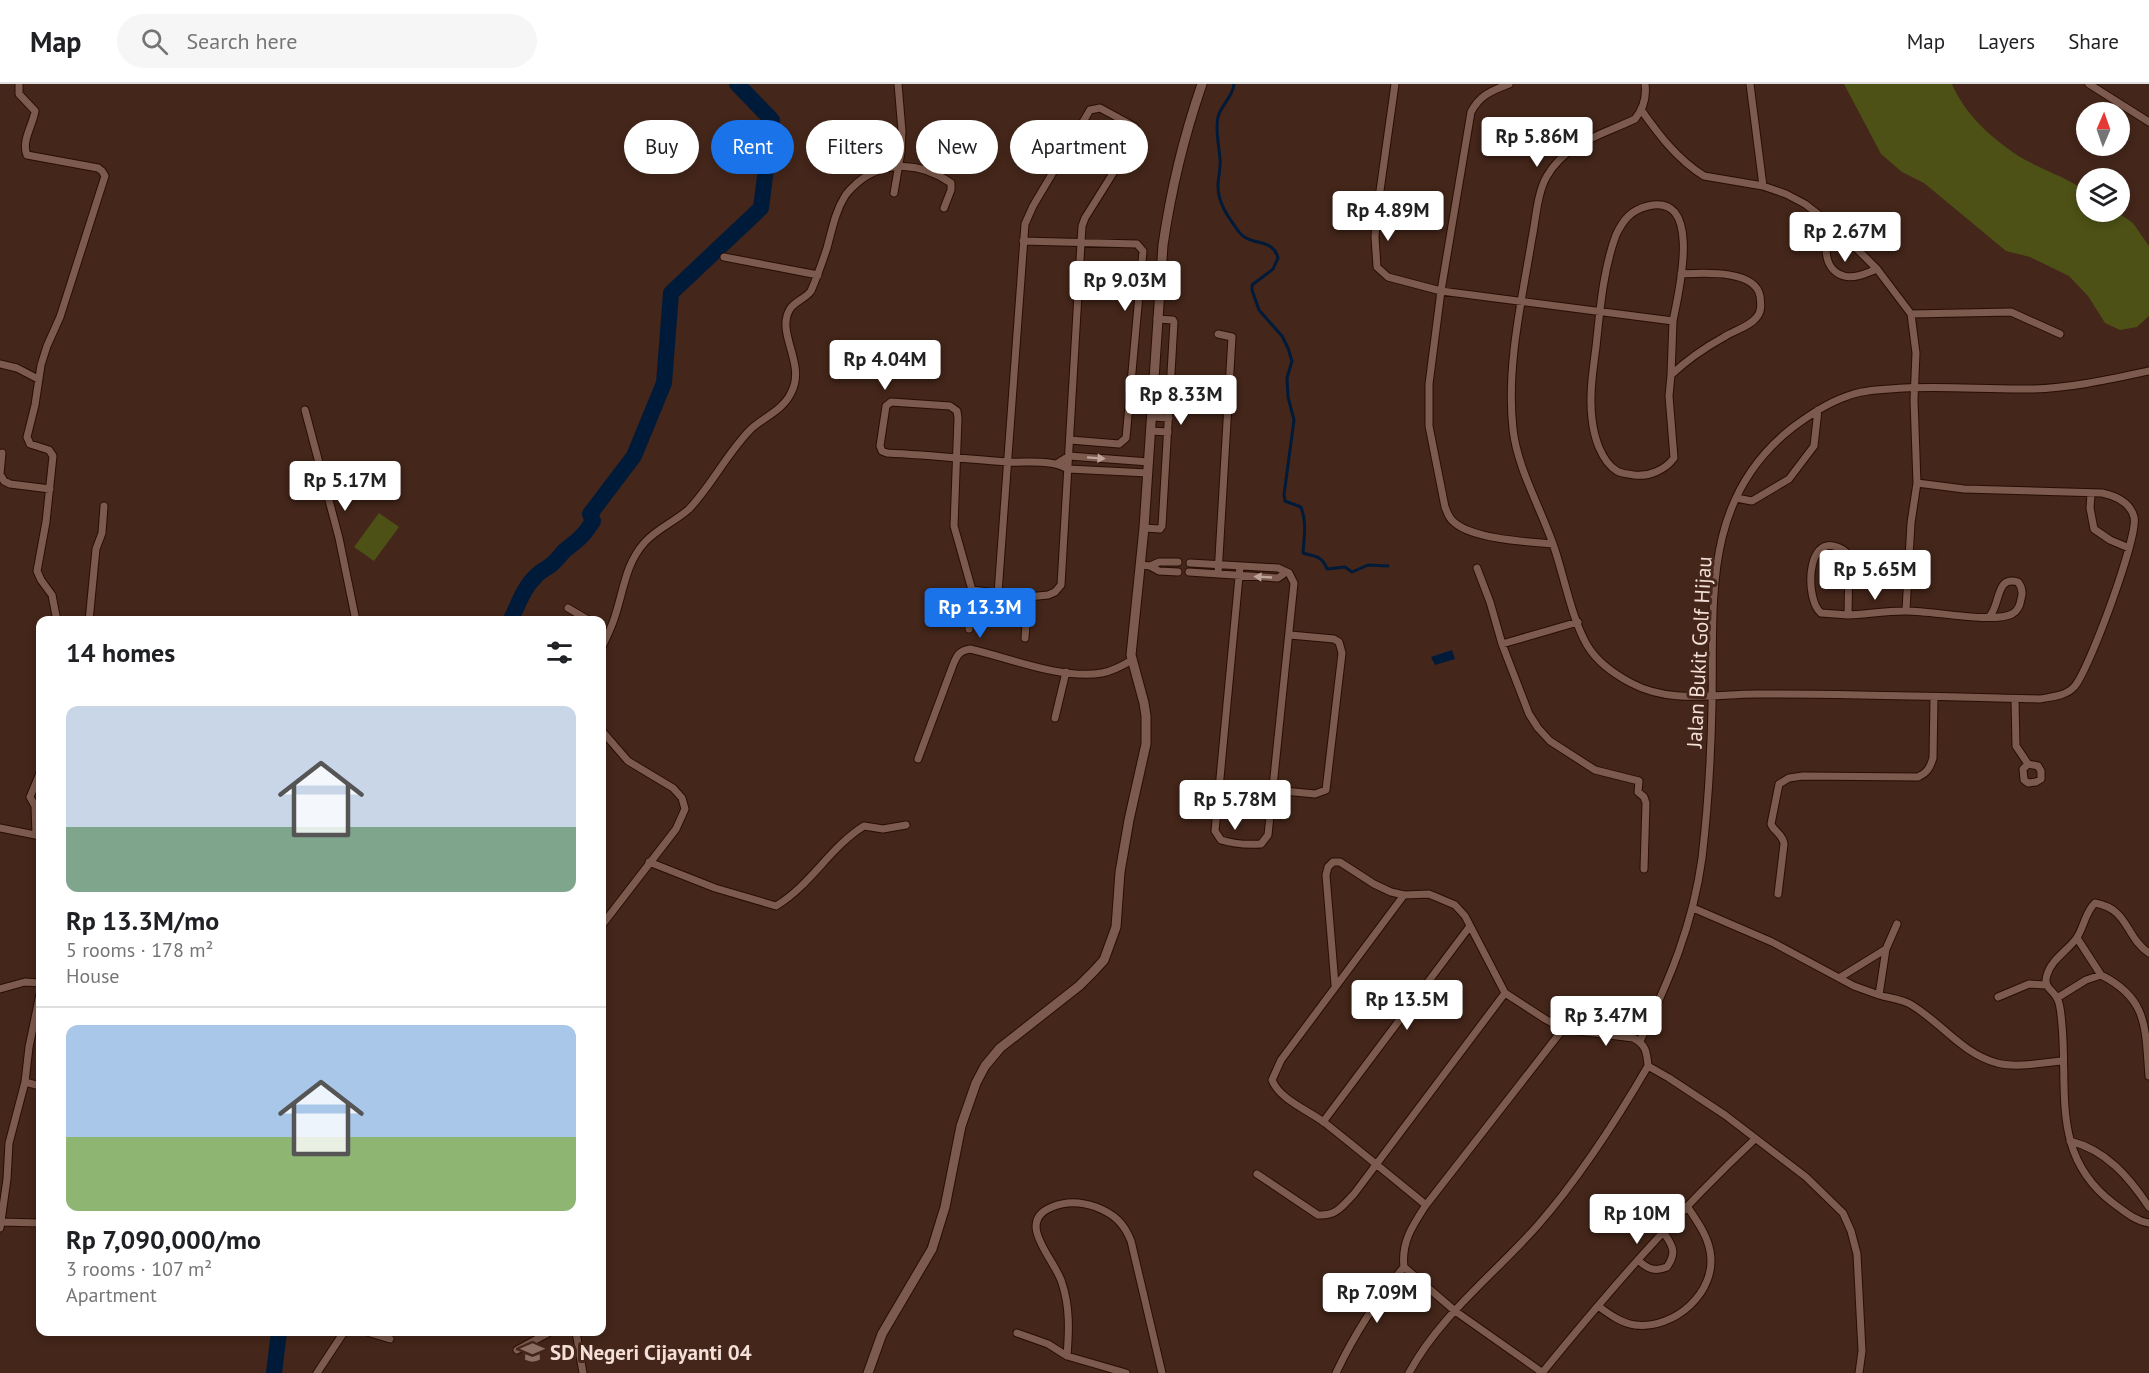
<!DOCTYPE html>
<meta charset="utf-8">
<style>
body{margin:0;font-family:"PT Sans",sans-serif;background:#f6f6f6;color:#202124;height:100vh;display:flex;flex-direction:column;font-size:22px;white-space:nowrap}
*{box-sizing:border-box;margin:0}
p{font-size:20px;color:#757577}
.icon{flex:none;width:33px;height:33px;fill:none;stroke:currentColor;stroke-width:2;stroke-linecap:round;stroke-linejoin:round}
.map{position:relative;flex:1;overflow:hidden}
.sheet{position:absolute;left:36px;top:532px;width:570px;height:720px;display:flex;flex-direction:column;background:#fff;border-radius:12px;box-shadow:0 3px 9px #0003}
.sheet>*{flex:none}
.guide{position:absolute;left:624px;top:36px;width:570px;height:54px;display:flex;gap:12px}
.needle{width:39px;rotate:2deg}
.fabs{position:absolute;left:2076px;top:18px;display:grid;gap:12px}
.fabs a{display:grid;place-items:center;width:54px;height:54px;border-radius:50%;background:#fff;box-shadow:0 3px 9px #0003;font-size:30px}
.price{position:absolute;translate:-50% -51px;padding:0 14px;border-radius:6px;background:#fff;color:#222;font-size:20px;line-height:39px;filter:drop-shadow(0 2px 3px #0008)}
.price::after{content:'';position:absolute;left:50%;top:36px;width:18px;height:14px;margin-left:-9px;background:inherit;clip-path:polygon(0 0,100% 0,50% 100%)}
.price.active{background:#1a73e8;color:#fff}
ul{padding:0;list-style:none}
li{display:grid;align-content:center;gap:12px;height:318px;padding:0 30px}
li+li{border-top:2px solid #e0e0e0}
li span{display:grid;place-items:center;height:186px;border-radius:12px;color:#555}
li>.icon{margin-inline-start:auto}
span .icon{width:108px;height:108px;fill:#fffc;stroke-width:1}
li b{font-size:26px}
h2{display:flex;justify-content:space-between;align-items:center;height:72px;padding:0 30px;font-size:26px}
.chip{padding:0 21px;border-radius:27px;background:#fff;box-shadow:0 3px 9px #0003;font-size:21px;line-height:54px}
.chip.active{background:#1a73e8;color:#fff}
header{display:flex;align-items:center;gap:36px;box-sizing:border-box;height:84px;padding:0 30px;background:#fff;border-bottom:2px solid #e0e0e0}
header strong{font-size:28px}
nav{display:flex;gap:33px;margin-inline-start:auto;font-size:21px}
.search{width:420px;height:54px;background:#f6f6f6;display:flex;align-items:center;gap:15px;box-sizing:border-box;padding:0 21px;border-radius:33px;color:#757577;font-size:22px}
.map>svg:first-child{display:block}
</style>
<header>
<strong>Map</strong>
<div class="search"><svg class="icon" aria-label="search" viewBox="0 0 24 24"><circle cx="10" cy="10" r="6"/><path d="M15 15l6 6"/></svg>Search here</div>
<nav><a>Map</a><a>Layers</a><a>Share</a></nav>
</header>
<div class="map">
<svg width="2149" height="1289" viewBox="0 0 2149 1289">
<rect width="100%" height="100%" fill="#44261a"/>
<path fill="#4d5115" d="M1844 0H1952C1964 29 1991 54 2017 71 2039 85 2065 92 2086 107V128H2117L2133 139 2149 162V232L2137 243 2120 246 2105 239 2088 212 2069 192 2030 173 2006 167 1924 99 1902 88 1881 70Z
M379 429 399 443 374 477 354 463Z"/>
<path fill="#001b39" d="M1452 566 1455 575 1435 581 1431 573Z"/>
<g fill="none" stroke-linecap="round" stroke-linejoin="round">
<path stroke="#001b39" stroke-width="3" d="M1234 0C1233 13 1221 21 1218 33 1215 45 1219 62 1220 75 1221 85 1218 93 1218 102 1218 120 1229 134 1239 148 1250 163 1273 153 1278 174L1273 185 1252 201V206L1259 226 1282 252 1288 264 1292 277 1287 294 1288 313 1294 336 1284 411 1285 417 1301 423C1307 439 1304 453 1303 469 1315 473 1322 471 1327 485L1345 483 1352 488 1368 481 1388 482"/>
<path stroke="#001b39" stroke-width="16" d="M510 537C518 522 523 504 536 492 540 487 546 485 551 481 556 477 560 472 564 467 578 456 583 453 593 437L590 430 634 372 664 299 671 209 761 124 772 36 737 0
M274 1289 279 1248"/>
<defs>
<path id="street" d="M19 0V10L35 27C33 41 21 57 27 71L98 84 102 87 105 92 60 233 47 262 41 281 35 321 27 353 30 360 49 366 53 372 46 438 37 487 41 496 52 511 57 537
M1395 0 1377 128 1375 153 1377 183 1388 193 1441 207 1673 237 1671 291C1687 276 1704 264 1724 253 1733 247 1749 243 1756 234 1762 228 1761 220 1760 212 1755 185 1702 189 1681 190
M1509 0C1491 7 1480 11 1471 28L1441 207 1429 300V342L1445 423C1448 430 1449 435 1455 439 1474 455 1528 458 1553 460
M1645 0C1647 14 1643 25 1635 35 1602 51 1567 58 1547 92 1537 109 1536 135 1532 154 1522 216 1506 282 1513 345 1517 383 1540 423 1553 460 1564 491 1571 533 1587 561 1597 578 1614 590 1631 599 1672 621 1718 609 1762 610 1855 610 1947 613 2040 615 2051 613 2066 612 2074 603 2088 589 2139 451 2134 433 2130 418 2116 412 2102 409L1964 405 1917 399
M1750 0 1763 102
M2089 0 2149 38
M1642 27C1659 51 1677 75 1704 92L1763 102 1786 110 1805 120 1836 144 1877 185 1911 230 1916 269 1914 316 1917 399 1911 439 1906 526
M894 109 901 68 902 47 898 0
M1836 144C1821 157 1823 186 1844 192 1855 195 1867 189 1877 185
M1023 157 1137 160 1143 167 1126 354 1119 360 1070 356
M724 173 818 191
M1911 230 2011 228 2060 250
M0 280 17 284 38 295
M1671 291 1669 312 1674 374C1665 386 1649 393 1634 391 1629 390 1622 390 1617 387 1601 377 1594 353 1592 335 1589 311 1593 286 1596 263 1600 226 1603 186 1616 151 1623 136 1631 126 1648 122 1704 108 1678 211 1673 237
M305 326 339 454 356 537
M1152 333 1169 334
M1151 347 1168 348
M2 369 0 390 4 397 10 400 50 405
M1058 379 1069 372 1149 378
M2091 410 2090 424 2094 445 2110 456 2129 464
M1736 414 1752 417 1789 395 1814 362 1818 326
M1144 444 1160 445 1162 442 1174 238 1173 236 1157 235
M1190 479 1278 484 1289 489 1294 499 1268 751 1261 760C1247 761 1234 760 1221 756L1215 747 1240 482
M1141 481 1150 482 1159 487 1178 488
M1150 482 1159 478H1178
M1477 484 1490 518 1502 560 1529 630 1538 644 1550 657 1595 686 1639 697 1638 708 1644 713 1646 719 1644 785
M1189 488 1278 494 1285 489
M1218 490 1232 253 1218 250
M972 506 1028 513 1048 511 1055 508 1061 501 1082 142 1085 134 1135 54V43L1100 24 1090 26 1033 122 1025 140 998 509
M568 524 590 537
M1848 531 1821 529C1805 516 1806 451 1837 463 1845 466 1847 468 1849 476L1848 531C1867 530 1886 527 1905 527 1929 526 1992 540 2012 530 2018 527 2020 522 2021 515 2023 509 2022 503 2018 498 1995 491 2001 521 1989 533
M89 537 96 465 102 449 104 422
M969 545 972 506 954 442 958 334 957 327 950 322 891 318 886 322 880 362 882 367 887 369C928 371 968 375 1009 378 1028 379 1051 375 1068 385L1148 389
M1025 554 1028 513
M1502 560 1578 538
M602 563C607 552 613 541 616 529 624 504 626 479 645 458 658 444 676 437 689 425 712 401 727 369 751 345 764 333 783 326 791 309 807 280 775 249 790 225 795 217 805 215 811 207 817 193 822 179 827 164 832 146 835 128 845 112 848 107 853 103 857 99 885 75 922 79 951 99V106L944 124
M2015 615 2016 662 2028 680 2038 682 2041 687V695L2036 698 2028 699 2024 696 2023 685 2028 680
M1055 634 1066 588
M602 647 628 677 673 704 682 714 685 725 676 745 602 841
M918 675 953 581C957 571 959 567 970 565 1010 574 1062 596 1102 589 1113 587 1122 582 1132 576
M1273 706 1315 710 1326 706 1342 569 1339 558 1334 555 1290 551
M0 744 40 752
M36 751 35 722 30 713 40 689
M649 778 715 804 776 822C811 801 830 763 864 742L883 745 906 741
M1778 810 1784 760C1783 750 1774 748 1771 740L1779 700 1789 694 1803 692 1918 693C1927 689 1930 684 1933 674L1934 614
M1404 811 1281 976 1272 996C1280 1016 1308 1026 1325 1039 1359 1066 1393 1094 1426 1121
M1693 824 1772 858 1854 902 1879 911 1886 865 1897 840
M2077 854 2101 891
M2149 869C2125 853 2129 825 2095 819 2085 828 2084 844 2076 855 2067 867 2051 876 2047 891 2043 903 2052 905 2057 914 2061 921 2061 933 2062 941 2068 1008 2051 1072 2113 1119 2124 1127 2135 1137 2149 1139
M1839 894 1886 865
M1335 901 1326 791 1328 783 1333 778H1340L1374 800 1391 808 1404 811 1429 810 1455 821 1465 832 1505 909 1545 935 1563 945 1633 954C1646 960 1647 969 1648 982L1669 994 1725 1031 1806 1093 1843 1129 1851 1147 1857 1170 1862 1267 1859 1289
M0 905 25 898 40 899
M1879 911C1889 914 1901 915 1910 920 1941 938 1961 969 1997 979 2017 984 2041 979 2062 977
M1998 913 2029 900 2046 901
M2057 914 2086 896 2101 891C2149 915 2145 945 2149 992
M1640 957C1669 897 1693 841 1702 774 1708 723 1711 672 1712 621 1714 518 1701 415 1792 344 1808 332 1825 320 1845 313 1859 307 1875 306 1890 305 1938 301 1985 306 2033 305 2072 304 2111 295 2149 287
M25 998 40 1002
M1323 1038 1470 842
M2070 1057C2106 1066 2129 1093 2149 1123
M1257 1090 1318 1131C1337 1132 1342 1122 1354 1110L1505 909
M1 1138 40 1139
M0 1144 7 1095 9 1059 25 998 29 963 40 910
M1639 1177C1648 1185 1655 1188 1667 1183 1677 1169 1673 1162 1664 1149
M1598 1222C1609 1230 1621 1239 1635 1241 1674 1246 1718 1208 1710 1167 1707 1150 1696 1136 1687 1122
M367 1248 390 1255
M576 1248 583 1289
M1017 1249 1048 1260 1067 1272 1126 1289
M517 1266 550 1248
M1067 1272C1069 1247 1070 1223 1062 1199 1055 1175 1014 1138 1052 1123 1066 1117 1082 1118 1096 1123 1114 1130 1124 1139 1131 1157L1162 1289
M317 1289 344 1248
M1336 1289C1354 1251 1377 1215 1404 1183
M1409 1289C1440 1231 1495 1190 1538 1141 1580 1093 1616 1037 1648 982
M1542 1289C1609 1207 1678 1127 1755 1055
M1543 1289 1455 1227 1404 1183C1401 1158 1413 1141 1426 1121L1563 945"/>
<path id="secondary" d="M868 1289 882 1250 932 1165 945 1123 961 1042 976 999 985 982 1000 964 1079 902 1094 887 1104 876 1116 843 1120 788 1129 736 1146 660V632L1144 619 1131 571 1144 444 1163 161C1171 106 1184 52 1202 0"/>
</defs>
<use href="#street" stroke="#290e04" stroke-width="9"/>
<use href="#secondary" stroke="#290e04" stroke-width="11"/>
<use href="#street" stroke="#7c5a4d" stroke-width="7"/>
<use href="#secondary" stroke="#7c5a4d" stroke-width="9"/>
</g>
<defs><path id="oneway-solid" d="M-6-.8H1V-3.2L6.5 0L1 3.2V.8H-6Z" transform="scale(1.5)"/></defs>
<g fill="#bea499">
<use href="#oneway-solid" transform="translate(1096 374) rotate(4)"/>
<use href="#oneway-solid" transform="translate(1263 493) rotate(-177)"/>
</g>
<defs>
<symbol id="school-bare" viewBox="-9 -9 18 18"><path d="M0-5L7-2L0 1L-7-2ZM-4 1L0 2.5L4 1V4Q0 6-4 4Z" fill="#8d6e63" stroke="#44261a" stroke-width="2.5" paint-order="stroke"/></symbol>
</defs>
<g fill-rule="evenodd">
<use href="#school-bare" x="516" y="1252" width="33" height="33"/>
</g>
<g text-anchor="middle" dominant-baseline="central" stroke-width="6" stroke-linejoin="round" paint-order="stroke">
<g font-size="21" fill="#f4e0d8" stroke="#44261a">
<text transform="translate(1699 568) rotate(-87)">Jalan Bukit Golf Hijau</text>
</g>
<g font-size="21" font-weight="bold" fill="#f4e0d8" stroke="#44261a" text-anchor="start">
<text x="550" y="1268">SD Negeri Cijayanti 04</text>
</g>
</g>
</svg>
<div class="fabs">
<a><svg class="needle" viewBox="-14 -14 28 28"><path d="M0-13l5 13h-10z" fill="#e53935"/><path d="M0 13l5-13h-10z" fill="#757577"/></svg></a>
<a><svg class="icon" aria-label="layers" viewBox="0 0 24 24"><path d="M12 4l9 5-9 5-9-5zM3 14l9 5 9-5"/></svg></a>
</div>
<b class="price" style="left:1537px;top:84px">Rp 5.86M</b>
<b class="price" style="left:1388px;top:158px">Rp 4.89M</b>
<b class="price" style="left:1845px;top:179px">Rp 2.67M</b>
<b class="price" style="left:1125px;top:228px">Rp 9.03M</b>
<b class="price" style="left:885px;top:307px">Rp 4.04M</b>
<b class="price" style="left:1181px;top:342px">Rp 8.33M</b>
<b class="price" style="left:345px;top:428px">Rp 5.17M</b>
<b class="price" style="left:1875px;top:517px">Rp 5.65M</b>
<b class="price active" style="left:980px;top:555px">Rp 13.3M</b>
<b class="price" style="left:1235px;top:747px">Rp 5.78M</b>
<b class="price" style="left:1407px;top:947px">Rp 13.5M</b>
<b class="price" style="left:1606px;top:963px">Rp 3.47M</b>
<b class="price" style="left:1637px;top:1161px">Rp 10M</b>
<b class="price" style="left:1377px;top:1240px">Rp 7.09M</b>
<div class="guide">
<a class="chip">Buy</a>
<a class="chip active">Rent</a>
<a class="chip">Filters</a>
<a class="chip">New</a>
<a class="chip">Apartment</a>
</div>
<section class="sheet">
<h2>14 homes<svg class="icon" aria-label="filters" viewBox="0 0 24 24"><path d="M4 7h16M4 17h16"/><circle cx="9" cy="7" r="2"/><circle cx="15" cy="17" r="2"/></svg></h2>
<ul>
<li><span style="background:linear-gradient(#c9d6e8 65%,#7fa58c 0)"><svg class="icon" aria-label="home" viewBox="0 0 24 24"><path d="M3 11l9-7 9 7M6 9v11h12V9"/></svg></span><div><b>Rp 13.3M/mo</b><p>5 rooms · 178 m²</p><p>House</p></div></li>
<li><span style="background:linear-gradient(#a9c7e8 60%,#8fb573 0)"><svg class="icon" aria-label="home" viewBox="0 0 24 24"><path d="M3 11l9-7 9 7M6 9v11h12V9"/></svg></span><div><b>Rp 7,090,000/mo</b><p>3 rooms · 107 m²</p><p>Apartment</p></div></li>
</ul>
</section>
</div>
